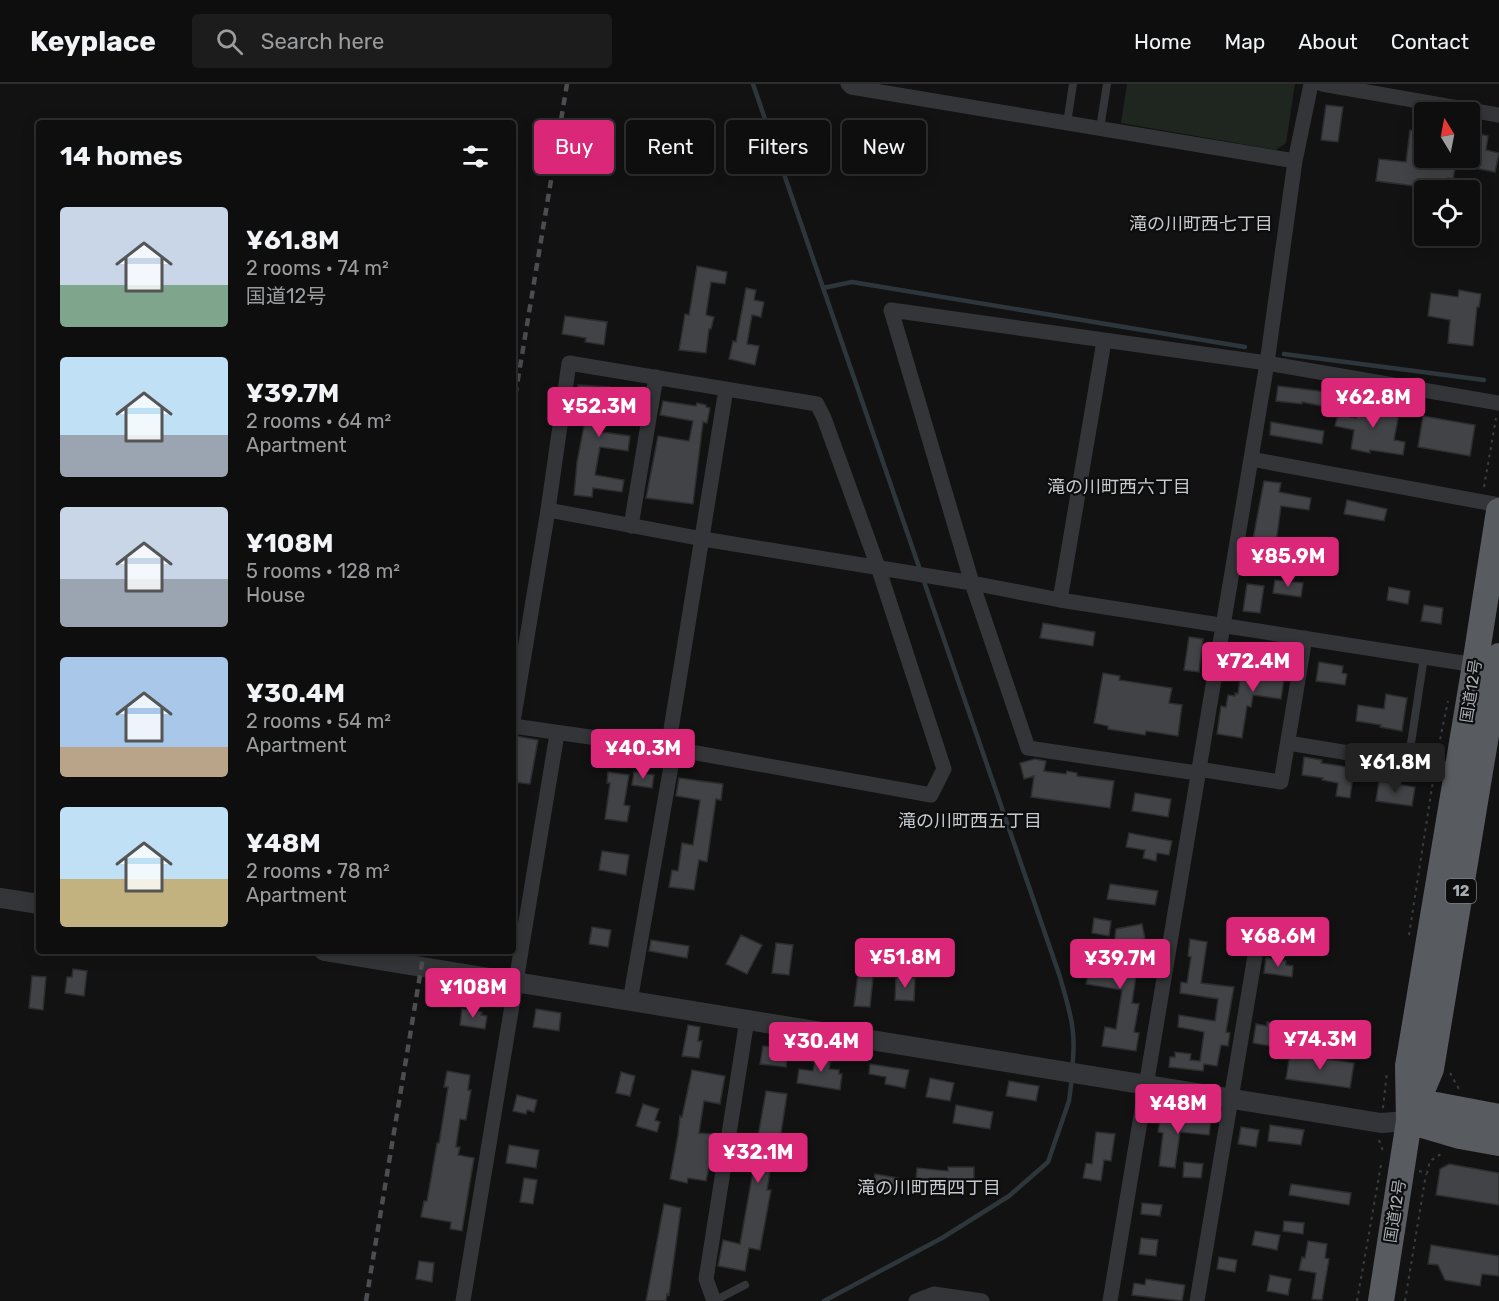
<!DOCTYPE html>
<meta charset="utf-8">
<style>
body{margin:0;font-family:Rubik,"Noto Sans JP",sans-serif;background:#1c1c1c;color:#f1f3f6;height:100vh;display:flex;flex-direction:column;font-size:22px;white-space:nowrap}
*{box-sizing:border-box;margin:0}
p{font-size:20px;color:#9b9c9e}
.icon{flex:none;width:33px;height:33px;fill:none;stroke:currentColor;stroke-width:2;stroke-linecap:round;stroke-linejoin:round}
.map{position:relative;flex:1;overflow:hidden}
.panel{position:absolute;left:36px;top:36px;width:480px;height:834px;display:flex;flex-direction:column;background:#0e0e0e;border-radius:6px;box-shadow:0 3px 15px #0003,0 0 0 2px #2e2e2e}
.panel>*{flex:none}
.banner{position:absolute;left:534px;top:36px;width:570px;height:54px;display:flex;gap:12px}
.needle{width:39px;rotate:350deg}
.buttons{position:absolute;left:1414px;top:18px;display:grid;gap:12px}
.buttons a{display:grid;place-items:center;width:66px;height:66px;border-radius:6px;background:#0e0e0e;box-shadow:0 3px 15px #0003,0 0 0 2px #2e2e2e;font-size:30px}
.price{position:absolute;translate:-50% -51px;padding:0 14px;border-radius:6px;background:#db2777;color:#fff;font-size:20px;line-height:39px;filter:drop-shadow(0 2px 3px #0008)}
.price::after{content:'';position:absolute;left:50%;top:36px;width:18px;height:14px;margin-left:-9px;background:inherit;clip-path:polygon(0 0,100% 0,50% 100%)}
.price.current{background:#222;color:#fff}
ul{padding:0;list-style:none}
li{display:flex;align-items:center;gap:18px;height:150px;padding:0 24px}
li span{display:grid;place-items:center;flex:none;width:168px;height:120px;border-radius:6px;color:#555}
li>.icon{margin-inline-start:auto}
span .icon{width:72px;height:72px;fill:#fffc;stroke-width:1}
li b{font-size:26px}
h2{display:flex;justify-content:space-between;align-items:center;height:72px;padding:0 24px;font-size:26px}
.pill{padding:0 21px;border-radius:6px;background:#0e0e0e;box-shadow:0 3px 15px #0003,0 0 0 2px #2e2e2e;font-size:21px;line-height:54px}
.pill.current{background:#db2777;color:#fff}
header{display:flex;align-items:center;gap:36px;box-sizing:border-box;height:84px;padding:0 30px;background:#0e0e0e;border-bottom:2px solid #2e2e2e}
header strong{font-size:28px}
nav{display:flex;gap:33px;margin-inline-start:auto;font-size:21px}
.search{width:420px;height:54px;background:#1c1c1c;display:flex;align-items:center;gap:15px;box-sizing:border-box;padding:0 21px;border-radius:6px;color:#9b9c9e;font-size:22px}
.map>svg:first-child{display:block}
</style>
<header>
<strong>Keyplace</strong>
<div class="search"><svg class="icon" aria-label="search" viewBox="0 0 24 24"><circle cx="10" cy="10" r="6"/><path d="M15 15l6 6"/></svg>Search here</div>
<nav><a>Home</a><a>Map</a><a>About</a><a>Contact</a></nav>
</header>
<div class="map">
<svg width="1499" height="1217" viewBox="0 0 1499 1217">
<rect width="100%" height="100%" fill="#121213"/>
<path fill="#1f261f" d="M1127 0H1295L1286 59 1276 66 1121 39Z"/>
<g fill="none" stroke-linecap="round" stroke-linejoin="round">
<path stroke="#2d363b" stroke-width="4.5" d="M753 0 1060 893C1070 929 1077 947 1072 985
M823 204 852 198 1245 263
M1284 270 1484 296
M824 1217 942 1154 1009 1112 1048 1078 1069 1017 1072 993"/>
</g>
<path fill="#414346" stroke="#2c2d2f" stroke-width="1.5" d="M1326 21 1343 23 1338 58 1321 56Z
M1410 46 1425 49V74H1429L1428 80 1455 84 1453 95 1448 94 1446 106 1376 97 1379 75 1406 78Z
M1476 49 1488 52 1486 66 1499 69 1495 88 1469 83Z
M697 182 727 188 725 200 711 198 706 231 714 233 711 245H709L706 269 679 266 685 230 689 231Z
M746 204 756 206 754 216 764 218 761 233 752 231 747 260 759 262 755 281 729 275 733 257 736 258Z
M1459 206 1481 210 1479 223H1477L1473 262 1448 259 1450 236 1428 232 1431 209 1458 213Z
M565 232 607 238 604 261 585 258 586 254 562 250Z
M578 301 610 303 609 308 636 312 634 326 606 322 602 348 630 352 628 367 600 363 595 391 624 396 622 408 593 404 592 413 574 411 577 378 588 321 576 319Z
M1278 302 1335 309 1332 324 1302 318V320L1276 317Z
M1359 315 1380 318 1379 326 1399 330 1394 356 1405 358 1403 371 1370 366V369L1351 365 1354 346 1335 342 1338 330 1356 334Z
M663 317 689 321 696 322 697 319 706 321V323L710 324 707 339 703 338 693 420 646 414 658 352 689 357 693 337 660 331Z
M1423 332 1475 341 1470 372 1418 363Z
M1271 338 1324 347 1322 360 1270 351Z
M1264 397 1281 399 1279 408 1311 414 1309 426 1281 422 1276 459 1253 455Z
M1347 416 1387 425 1384 437 1344 430Z
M1275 496 1303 499 1301 513 1273 509Z
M1247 500 1264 502 1260 529 1243 527Z
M1389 503 1410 507 1408 520 1387 516Z
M1424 521 1443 524 1441 540 1421 537Z
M1043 539 1095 548 1093 562 1040 554Z
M1189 553 1203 555 1199 588 1184 586Z
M1263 565 1288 569 1281 615 1253 611 1251 623 1247 622 1242 654 1217 650 1221 622 1226 623 1228 611 1235 612V609L1238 610 1240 594 1258 597Z
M1319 578 1343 582 1342 589 1347 590 1345 601 1316 597Z
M1103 589 1120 592 1119 596 1172 604 1169 619 1182 621 1178 652 1146 647 1145 651 1108 645V642L1094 639Z
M1386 610 1407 614 1402 647 1380 643 1381 641 1356 637 1358 621 1384 625Z
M516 652 538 656 530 700 513 698V671Z
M1304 673 1322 676 1321 679 1354 684 1350 714 1336 712 1338 699 1322 696 1323 694 1302 691Z
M1035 675 1046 677 1044 687 1066 690 1067 687 1077 689V692L1114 697 1110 724 1031 713 1034 692 1024 695 1020 679Z
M608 688 629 691 624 721 630 722 627 738 605 735 610 699H607Z
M634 688 654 691 652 704 632 701Z
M679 694 723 700 721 716 716 715 707 778 699 776 694 806 669 803 672 786 678 787 682 759 693 761 700 716 676 712Z
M1379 697 1415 703 1412 722 1376 717Z
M1135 709 1171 715 1168 733 1132 727Z
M1129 749 1172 757 1169 771 1157 769 1156 777 1143 774 1145 766 1126 763Z
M602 767 629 771 626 791 599 786Z
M1110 800 1158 807 1155 821 1107 815Z
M1094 834 1111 837 1109 852 1092 849Z
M1142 840 1145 855 1126 858 1123 883 1137 885 1132 919 1139 920 1134 948 1139 949 1136 967 1102 962 1105 943 1116 945 1122 906 1086 900 1090 881 1111 885 1116 845Z
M592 843 611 846 608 863 589 860Z
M741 851 762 861 747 890 726 880Z
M1190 855 1207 858 1201 899 1234 903 1226 948 1230 949 1228 962 1221 961 1217 982 1204 980 1203 987 1169 983 1170 973H1175V968L1191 970 1190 976 1200 977 1204 948 1178 943 1179 931 1215 937 1218 915 1180 909 1181 898 1187 899 1191 873 1188 872Z
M651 856 689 862 687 874 649 867Z
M776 859 793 861 789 891 772 889Z
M1266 874 1286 877V881L1293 882 1292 893 1264 889Z
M859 882 874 884 870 923 854 922Z
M73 885 87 887 84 912 65 909 67 893H72Z
M32 892 46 893 43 926 29 924Z
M896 893 915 894 914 917 895 916Z
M462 925 482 928 481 931 487 932 485 945 460 941Z
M536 925 561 929 559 947 533 943Z
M1267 938 1279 940 1276 963 1253 959 1256 940 1267 942Z
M688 941 700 943 698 957H702L699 974 682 972Z
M763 962 788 965 786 983 760 980Z
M817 965 832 967 829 985 839 986V990H842L840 1006 797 999 799 985 813 987Z
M1290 969 1354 979 1350 1004 1286 995Z
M870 980 909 986 905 1004 885 1000 886 993 869 990Z
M692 986 725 992 720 1020 704 1017 699 1049 712 1050 710 1079 706 1097 688 1094 687 1099 670 1095 678 1051 680 1032 682 1033Z
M447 987 470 991 468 1006H471L466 1036 460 1035 456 1063H460L458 1071 474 1074 462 1147 450 1145 451 1138 421 1133 424 1117H427L437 1059H439L448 1003H444Z
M621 988 635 992 630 1012 616 1009Z
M930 994 954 999 950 1017 926 1013Z
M1009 997 1039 1002 1036 1017 1006 1012Z
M766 1007 787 1010 778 1069 773 1068 767 1106H771L760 1166 749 1164 745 1187 718 1182 723 1156 740 1160 753 1087H749L753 1057 757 1058Z
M517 1011 537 1016 534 1028 527 1026 526 1030 513 1027Z
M643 1020 659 1025 655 1036 660 1038 657 1048 636 1042Z
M956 1021 993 1028 990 1045 953 1039Z
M1161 1029 1211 1036 1209 1051 1180 1048 1175 1084 1159 1082 1163 1049 1158 1048Z
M1270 1041 1304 1046 1301 1061 1268 1057Z
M1241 1043 1259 1046 1256 1063 1238 1060Z
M1096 1048 1115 1050 1111 1077 1104 1076 1101 1097 1083 1094 1086 1079 1092 1080Z
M509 1061 539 1066 536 1084 506 1079Z
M1184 1078 1203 1080 1201 1094 1183 1093Z
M1449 1080 1499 1089V1121L1436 1111 1440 1085Z
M948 1083H974V1096L916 1095 917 1084 948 1087Z
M875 1090 898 1094 895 1111 872 1107Z
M524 1094 537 1096 533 1120 520 1118Z
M1291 1100 1351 1109 1349 1121 1289 1111Z
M1142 1119 1162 1121 1160 1132 1141 1130Z
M664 1120 681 1124 669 1211 667 1210 666 1217H646Z
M1284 1137 1304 1139 1303 1150 1283 1147Z
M1255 1147 1280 1151 1277 1166 1252 1161Z
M1141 1154 1158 1156 1156 1172 1139 1170Z
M1308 1157 1327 1160 1325 1174 1329 1175 1322 1216 1312 1215 1316 1189 1299 1186 1302 1173 1305 1174Z
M1431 1161 1499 1172V1192L1482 1190 1480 1202 1445 1196 1438 1181 1428 1180Z
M1219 1173 1237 1176 1235 1188 1217 1185Z
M419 1177 434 1179 432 1198 416 1195Z
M1270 1191 1291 1195 1288 1211 1267 1207Z
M1146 1195 1185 1201 1182 1217 1132 1211 1134 1199 1145 1201Z"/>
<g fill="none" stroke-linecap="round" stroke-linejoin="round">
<path stroke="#3a3c3f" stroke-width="2" stroke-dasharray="3 4.5" stroke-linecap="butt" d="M1484 403 1496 334
M1437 670 1448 617
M1409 851 1433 697
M1450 989 1459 1005
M1383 1024 1387 988
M1379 1056 1383 1067
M1419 1087 1427 1089 1430 1077 1444 1068
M1357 1217 1381 1081
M1405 1217 1426 1090"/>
<path stroke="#343538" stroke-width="8" d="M1067 39 1073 0
M1100 44 1107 0
M1408 679 1424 573
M714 1217 745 1201"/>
<path stroke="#343538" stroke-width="15" d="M848 0 851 3 1295 77
M1322 0 1499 31
M1251 375 1499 421
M548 426 703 455 972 499 1060 516 1482 582
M631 442 656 293
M1060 516 1104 257
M513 638 548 426 569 279 817 320 824 334 878 483 944 685 931 711 674 665 513 642
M1288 659 1458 687
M668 664 726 305
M1198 685 1281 698 1305 554
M1197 689 1028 664 972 499 891 226 1267 279 1499 319
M630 917 674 665
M463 1217 557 650
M714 1217 706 1195 747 936
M916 1217 934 1210 982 1217
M1110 1217 1267 279 1295 77 1311 0
M1197 1217 1257 860"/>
<path stroke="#343538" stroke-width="20" d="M0 814 39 820
M324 867 1381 1039 1409 1037"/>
<path stroke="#585c60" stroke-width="26" d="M1413 1028 1431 985 1499 572
M1409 1037 1436 1021 1499 1033
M1409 1037 1460 1052 1499 1059
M1381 1217 1409 1037 1408 982 1475 581 1499 427"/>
<path stroke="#4b4d51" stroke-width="4.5" stroke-dasharray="8 6" stroke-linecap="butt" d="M513 325 567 0
M366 1217 424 867"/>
</g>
<g text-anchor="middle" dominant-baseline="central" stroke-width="4.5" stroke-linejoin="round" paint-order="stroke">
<rect fill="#0d0d0e" stroke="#777c81" stroke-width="1.5" x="1446" y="795" width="30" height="24" rx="4.5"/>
<g font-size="15" font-weight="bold" fill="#a5acb2">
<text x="1461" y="807">12</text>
</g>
<g font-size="16" fill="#a5acb2" stroke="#0d0d0e">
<text transform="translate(1471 607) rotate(-81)">国道12号</text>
<text transform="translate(1395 1127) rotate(-81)">国道12号</text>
</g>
<g font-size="18" fill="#c6cacf" stroke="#0d0d0e">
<text x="1201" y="140">滝の川町西七丁目</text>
<text x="1119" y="403">滝の川町西六丁目</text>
<text x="970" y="737">滝の川町西五丁目</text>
<text x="929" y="1104">滝の川町西四丁目</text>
</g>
</g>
</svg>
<div class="buttons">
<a><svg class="needle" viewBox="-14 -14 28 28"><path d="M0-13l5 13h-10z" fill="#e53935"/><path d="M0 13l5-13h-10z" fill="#9b9c9e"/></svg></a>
<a><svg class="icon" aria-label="locate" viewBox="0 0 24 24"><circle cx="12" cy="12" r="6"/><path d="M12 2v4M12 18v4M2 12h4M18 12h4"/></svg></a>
</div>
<b class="price" style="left:1373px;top:345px">¥62.8M</b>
<b class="price" style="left:599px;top:354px">¥52.3M</b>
<b class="price" style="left:1288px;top:504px">¥85.9M</b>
<b class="price" style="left:1253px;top:609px">¥72.4M</b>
<b class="price" style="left:643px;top:696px">¥40.3M</b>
<b class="price current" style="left:1395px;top:710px">¥61.8M</b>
<b class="price" style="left:1278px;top:884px">¥68.6M</b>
<b class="price" style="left:905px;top:905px">¥51.8M</b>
<b class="price" style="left:1120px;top:906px">¥39.7M</b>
<b class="price" style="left:473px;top:935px">¥108M</b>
<b class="price" style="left:1320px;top:987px">¥74.3M</b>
<b class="price" style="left:821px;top:989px">¥30.4M</b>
<b class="price" style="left:1178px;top:1051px">¥48M</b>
<b class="price" style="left:758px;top:1100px">¥32.1M</b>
<div class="banner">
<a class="pill current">Buy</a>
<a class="pill">Rent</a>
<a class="pill">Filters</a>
<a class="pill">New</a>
</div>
<section class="panel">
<h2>14 homes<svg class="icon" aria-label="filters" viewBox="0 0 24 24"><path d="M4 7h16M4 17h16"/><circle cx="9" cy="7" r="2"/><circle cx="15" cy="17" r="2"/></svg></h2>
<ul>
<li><span style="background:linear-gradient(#c9d6e8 65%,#7fa58c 0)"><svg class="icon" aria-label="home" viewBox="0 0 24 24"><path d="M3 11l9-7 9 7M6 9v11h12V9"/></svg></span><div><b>¥61.8M</b><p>2 rooms · 74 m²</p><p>国道12号</p></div></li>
<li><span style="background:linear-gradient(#bfe0f5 65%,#9aa5b1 0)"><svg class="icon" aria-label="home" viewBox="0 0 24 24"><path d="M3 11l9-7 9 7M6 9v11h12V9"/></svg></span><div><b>¥39.7M</b><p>2 rooms · 64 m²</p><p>Apartment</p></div></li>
<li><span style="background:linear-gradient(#c9d6e8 60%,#9aa5b1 0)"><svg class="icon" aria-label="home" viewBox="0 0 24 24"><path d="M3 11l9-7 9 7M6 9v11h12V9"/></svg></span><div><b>¥108M</b><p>5 rooms · 128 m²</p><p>House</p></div></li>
<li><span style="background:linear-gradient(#a9c7e8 75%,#b9a48a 0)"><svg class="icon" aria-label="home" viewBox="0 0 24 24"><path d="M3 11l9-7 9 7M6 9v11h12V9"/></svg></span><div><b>¥30.4M</b><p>2 rooms · 54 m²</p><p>Apartment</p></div></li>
<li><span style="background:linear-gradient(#bfe0f5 60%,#c2b280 0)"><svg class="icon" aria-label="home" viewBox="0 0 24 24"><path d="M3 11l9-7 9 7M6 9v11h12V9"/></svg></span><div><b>¥48M</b><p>2 rooms · 78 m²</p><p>Apartment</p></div></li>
</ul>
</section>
</div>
